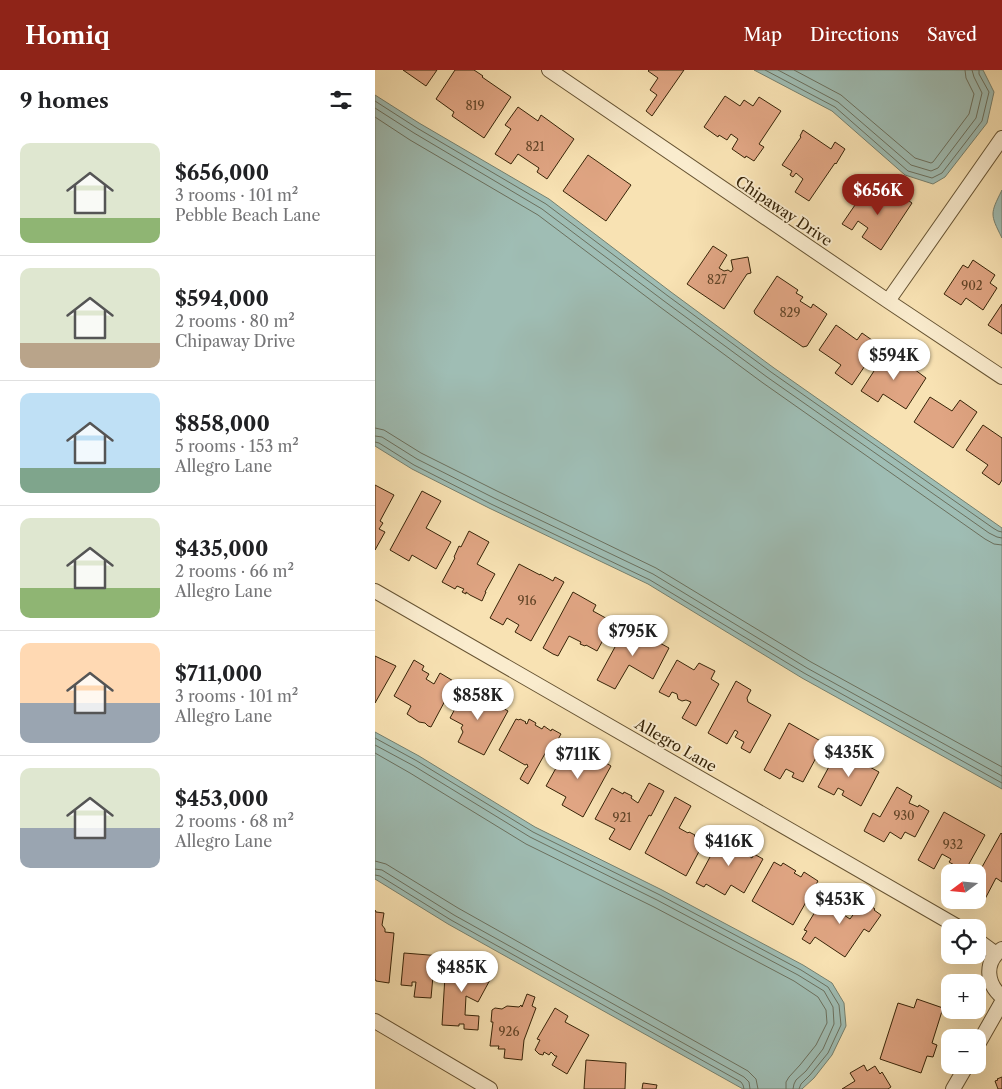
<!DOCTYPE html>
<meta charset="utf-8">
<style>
body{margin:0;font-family:"Libre Caslon Text",serif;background:#f2f2f2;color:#202124;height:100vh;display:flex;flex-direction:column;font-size:19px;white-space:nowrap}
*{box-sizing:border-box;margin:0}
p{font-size:16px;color:#757577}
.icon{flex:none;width:28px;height:28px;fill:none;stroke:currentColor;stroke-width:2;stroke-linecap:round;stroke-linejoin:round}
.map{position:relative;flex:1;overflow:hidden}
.drawer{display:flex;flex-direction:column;background:#fff;width:375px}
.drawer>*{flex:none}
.needle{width:32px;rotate:254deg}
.fabs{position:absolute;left:566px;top:794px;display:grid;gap:10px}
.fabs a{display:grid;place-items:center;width:45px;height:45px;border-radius:10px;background:#fff;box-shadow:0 5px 20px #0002;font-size:25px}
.price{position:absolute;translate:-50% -42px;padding:0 11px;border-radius:18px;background:#fff;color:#222;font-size:16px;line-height:32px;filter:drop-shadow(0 1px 2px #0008)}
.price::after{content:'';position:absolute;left:50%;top:30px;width:15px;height:11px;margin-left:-8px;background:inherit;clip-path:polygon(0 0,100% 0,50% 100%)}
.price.current{background:#8f2418;color:#fff}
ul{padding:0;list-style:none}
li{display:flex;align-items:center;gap:15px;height:125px;padding:0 20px}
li+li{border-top:1px solid #e0e0e0}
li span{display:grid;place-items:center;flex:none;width:140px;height:100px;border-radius:10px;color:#555}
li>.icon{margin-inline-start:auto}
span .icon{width:60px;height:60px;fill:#fffc;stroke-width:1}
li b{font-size:21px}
h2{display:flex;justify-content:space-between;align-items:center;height:60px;padding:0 20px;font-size:21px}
header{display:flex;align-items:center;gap:30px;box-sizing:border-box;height:70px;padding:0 25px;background:#8f2418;color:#fff}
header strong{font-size:24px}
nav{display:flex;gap:28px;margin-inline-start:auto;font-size:18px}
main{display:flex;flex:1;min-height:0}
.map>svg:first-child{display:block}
</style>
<header>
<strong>Homiq</strong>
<nav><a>Map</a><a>Directions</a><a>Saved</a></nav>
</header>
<main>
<section class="drawer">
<h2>9 homes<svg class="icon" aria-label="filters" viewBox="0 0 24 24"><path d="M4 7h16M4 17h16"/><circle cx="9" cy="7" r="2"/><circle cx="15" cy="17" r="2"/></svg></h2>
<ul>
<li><span style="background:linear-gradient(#dfe7d0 75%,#8fb573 0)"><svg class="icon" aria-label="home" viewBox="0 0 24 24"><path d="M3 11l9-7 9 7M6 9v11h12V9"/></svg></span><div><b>$656,000</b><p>3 rooms · 101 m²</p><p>Pebble Beach Lane</p></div></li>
<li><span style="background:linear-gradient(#dfe7d0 75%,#b9a48a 0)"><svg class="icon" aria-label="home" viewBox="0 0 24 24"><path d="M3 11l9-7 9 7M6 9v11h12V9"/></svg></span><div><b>$594,000</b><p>2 rooms · 80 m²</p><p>Chipaway Drive</p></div></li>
<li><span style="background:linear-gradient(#bfe0f5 75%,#7fa58c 0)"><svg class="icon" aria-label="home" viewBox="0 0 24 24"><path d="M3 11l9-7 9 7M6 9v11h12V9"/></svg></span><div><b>$858,000</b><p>5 rooms · 153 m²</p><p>Allegro Lane</p></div></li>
<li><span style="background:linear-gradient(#dfe7d0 70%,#8fb573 0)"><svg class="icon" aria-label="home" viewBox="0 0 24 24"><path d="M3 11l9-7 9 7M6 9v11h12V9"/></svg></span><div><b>$435,000</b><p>2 rooms · 66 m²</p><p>Allegro Lane</p></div></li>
<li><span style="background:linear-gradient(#ffd9b3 60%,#9aa5b1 0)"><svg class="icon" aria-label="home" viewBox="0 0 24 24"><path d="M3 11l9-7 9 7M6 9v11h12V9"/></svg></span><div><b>$711,000</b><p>3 rooms · 101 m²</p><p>Allegro Lane</p></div></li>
<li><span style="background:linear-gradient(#dfe7d0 60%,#9aa5b1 0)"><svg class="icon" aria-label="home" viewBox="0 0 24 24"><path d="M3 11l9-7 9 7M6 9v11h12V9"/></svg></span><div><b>$453,000</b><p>2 rooms · 68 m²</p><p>Allegro Lane</p></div></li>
</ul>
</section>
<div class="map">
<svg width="627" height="1019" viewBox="0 0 627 1019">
<rect width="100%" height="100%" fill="#f8e2b3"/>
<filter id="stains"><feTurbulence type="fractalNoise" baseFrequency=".004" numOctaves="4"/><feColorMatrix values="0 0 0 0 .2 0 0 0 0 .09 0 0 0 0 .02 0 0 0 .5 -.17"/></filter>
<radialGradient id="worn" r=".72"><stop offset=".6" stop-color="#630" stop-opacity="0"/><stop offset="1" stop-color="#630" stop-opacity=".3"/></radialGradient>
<path fill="#9fbdb4" stroke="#75806f" d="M379 0H608L619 22 612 53 570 107 558 114 530 105 457 41Z
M0 25 44 53 174 129 296 222 399 298 627 458V719L427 608 273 514 114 438 37 399 0 376Z
M627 120V168C615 144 615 144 627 120Z
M0 662 44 686 160 757 287 820 428 895 457 913 469 933 471 956 457 985 439 1008 427 1019H368L73 854 0 809Z"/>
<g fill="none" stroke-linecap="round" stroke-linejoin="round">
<path stroke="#6b705e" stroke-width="1" d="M390 0 460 37 533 101 557 108 567 103 607 51 614 22 604 4V0
M403 0 463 32 536 95 556 101 563 98 601 48 607 23 599 7 597 0
M419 0 466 25 540 88 556 93 558 92 594 44 599 24 591 8 590 0
M0 31 42 58 171 134 293 226 396 302 618 458 623 461 627 462
M0 38 39 63 167 139 289 231 392 307 614 463 622 467 627 468
M0 47 35 70 163 145 285 237 388 313 610 469 619 474 627 475
M0 358 9 360 46 383 122 421 281 498 436 592 627 697
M0 366 7 367 42 389 119 428 278 504 432 598 627 706
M0 372 4 373 39 395 116 434 275 510 429 603 627 713
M0 668 42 691 158 762 285 825 426 900 453 917 464 935 466 955 453 983 435 1005 426 1014 424 1019
M0 675 39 696 155 767 282 830 423 905 449 921 458 937 459 954 448 979 431 1001 421 1010 419 1014 418 1019
M0 683 35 703 151 774 279 837 419 911 443 927 451 940 452 953 441 975 425 995 414 1007 411 1012V1019
M0 791 11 794 83 838 373 1001 381 1009 383 1019
M0 799 7 800 79 845 369 1007 374 1012 375 1019
M0 805 5 806 76 850 366 1012 368 1015 369 1019"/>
</g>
<path fill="#e0a583" stroke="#372408" d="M28 0H62L51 16Z
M80 0H99L108 6 107 7 136 27 109 68 77 46 79 42 61 29Z
M274 0H309L277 46 271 41 282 25 275 20 283 8 273 1Z
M350 26 365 36 369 30 378 36 384 27 406 41 384 74 389 77 379 91 371 86 370 88 357 79 363 69 356 64 352 70 344 65 343 67 329 57Z
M143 37 163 51 166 45 199 69 172 109 162 102 164 98 143 84 136 94 120 84 136 59 130 55Z
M428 60 456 79 460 72 470 79 461 94 460 93 434 131 420 122 428 109 421 103 418 107 415 105 417 101 407 95 426 67 425 66Z
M213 85 256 115 231 151 188 121Z
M516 118 537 133 506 180 487 167 493 158 483 151 477 160 467 154 491 119 507 131Z
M338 176 352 185 344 198 349 201 353 200 356 202 358 199 356 190 373 187 376 203 372 204 349 239 312 214Z
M598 190 620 205 615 213 622 218 608 240 591 228 586 235 569 224 588 195 593 198Z
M402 206 423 220 421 223 428 227 425 231 436 238 438 234 452 244 432 276 428 277 380 244 379 241Z
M627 234V264L613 255Z
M461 255 482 270 487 263 504 275 477 315 460 303 466 295 444 280Z
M512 281 533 295 535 293 541 297 539 299 551 308 531 339 508 324 503 332 486 321Z
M555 327 577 341 585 330 602 342 578 378 539 352Z
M608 355 627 368V410L624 415 607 403 613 395 591 380Z
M0 415 19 425 5 451 8 453 4 459 10 462 0 480Z
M47 421 66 431 51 458 76 472 61 499 37 485 34 491 15 480Z
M94 461 114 472 102 494 120 504 110 522H111L107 531 95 525 91 522V524L87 522 89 519 82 516 80 519 67 512 80 488 79 487 84 476 86 477Z
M144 494 165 505V504L178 511 180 507 189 512 156 571 140 562 144 555 132 548 128 555 115 548Z
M198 522 221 535 218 541 238 552 222 581 211 575 210 576 205 574 206 572 194 566 183 586 178 584 168 578Z
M252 555 294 578 278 609 254 595 240 619 222 610Z
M0 586 21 596 0 633Z
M39 590 49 596 47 600 54 604 51 609 59 614 65 603 80 612 56 657 53 656 50 653 44 652 32 644 36 636 19 626Z
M302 590 319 600 324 593 340 601 336 609 344 614 321 656 307 648 316 632 311 630 307 631 303 629 302 624 297 622 294 627 284 622Z
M361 611 376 620 372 628 373 632 396 645 375 683 366 678 369 672 360 667 363 662 360 660 352 674 333 663Z
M92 617 103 623 100 627 110 631 107 636 115 640 119 633 133 641 109 685 83 672 88 662 86 658 88 655 75 648Z
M141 649 144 650 145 649 151 652 150 653 152 654 154 649 161 653 160 655 167 659 169 656 176 661 177 659 186 664 176 682 172 680 153 714 145 709 151 698 153 697 152 694 150 695 124 680Z
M414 653 449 673 428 712 417 707 419 703 411 699 405 709 389 700Z
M195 673 199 675 198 677 202 679V677L207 680 202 688 212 693 217 684 236 696 208 747 187 735 191 727 171 716Z
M463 680 504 702 486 736 467 725 469 721 463 718 459 725 443 717Z
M274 713 289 721 276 746 274 745 255 780 234 769 240 759 220 749 237 718 248 724 249 722 257 726 256 728 263 733Z
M522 717 537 726 534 733 543 737 544 735 554 741 540 767 530 762 526 769 515 762 509 772 489 761 498 743 505 747Z
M300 727 316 736 304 758 313 763 314 762 320 765 319 766 329 772 311 806 270 783Z
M569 742 610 765 590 801 574 792 576 789 567 784 559 799 543 790Z
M349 761 364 770 360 778 366 781 367 778 373 781 371 784 377 788 379 784 388 789 369 823 356 815 350 825 331 814 329 817 321 813Z
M626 763 627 764V812L621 808 610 829 602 825V806Z
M399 792 406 796 408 793 421 801 419 803 426 807 429 802 443 811 418 855 377 831Z
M449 827 464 837 466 835 472 839 469 845 475 849 488 831 500 839 499 840 506 845 494 862 489 859 470 887 440 867 435 874 427 869 432 861 429 860Z
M0 840 1 842 9 843 7 855 10 859V862L19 863 14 913 1 911V910H0Z
M29 883 66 886 65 895 58 906 56 928 39 927 41 912H37V916L26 915Z
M81 886 104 899 102 901 107 903 109 902 112 904 111 906 116 908 103 932 91 926 90 945 104 946 103 960 89 959V954H84V956L67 955 70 906Z
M152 924 160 927 157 936 161 938 149 970 147 990 129 988 130 979H123L124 976H115L118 952H116L117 940 120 938 127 939 132 936 144 937 146 935 147 937Z
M542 929 568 938 557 973 562 975 558 987 552 986 546 1003 505 989 523 933 539 938Z
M180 938 193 946 190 952 214 965 192 1004 177 995 182 986H180L176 982 174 985 169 982 168 985 164 984 160 980 165 970 162 969Z
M211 990 251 993 250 1019H209Z
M489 995 492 1001 500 996 505 1004 507 1002 516 1017 513 1019H467L480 1011 475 1003Z
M627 1007V1019H623L620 1011 623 1010 622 1009Z
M268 1013 282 1015 281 1019H267Z"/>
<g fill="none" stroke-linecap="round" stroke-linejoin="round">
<defs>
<path id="street" d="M174 0 513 231 627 307
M513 231 627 68
M0 521 585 858
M602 870 621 884
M627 879C609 892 611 913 627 927
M0 951 115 1019
M602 976 627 932
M578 1019 592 995"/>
</defs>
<use href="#street" stroke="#675433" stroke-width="16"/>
<use href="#street" stroke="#faecce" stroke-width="14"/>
</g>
<g text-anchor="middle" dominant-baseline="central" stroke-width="4" stroke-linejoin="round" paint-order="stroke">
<g font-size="12" fill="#614427">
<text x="100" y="35">819</text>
<text x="160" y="76">821</text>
<text x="342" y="209">827</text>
<text x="597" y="215">902</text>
<text x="415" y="242">829</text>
<text x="152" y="530">916</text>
<text x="529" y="745">930</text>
<text x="247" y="747">921</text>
<text x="578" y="774">932</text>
<text x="134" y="961">926</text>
</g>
<g font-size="15" fill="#372408" stroke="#faecce">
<text transform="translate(409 141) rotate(34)">Chipaway Drive</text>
<text transform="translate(301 675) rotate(30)">Allegro Lane</text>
</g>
</g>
<rect width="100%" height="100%" filter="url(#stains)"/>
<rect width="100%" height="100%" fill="url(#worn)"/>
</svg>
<div class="fabs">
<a><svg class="needle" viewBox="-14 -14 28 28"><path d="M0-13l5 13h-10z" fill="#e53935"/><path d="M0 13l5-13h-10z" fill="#757577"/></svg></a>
<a><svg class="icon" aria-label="locate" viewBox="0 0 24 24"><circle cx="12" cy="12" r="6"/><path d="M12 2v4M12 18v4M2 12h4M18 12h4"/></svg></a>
<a>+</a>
<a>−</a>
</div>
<b class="price current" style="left:503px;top:146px">$656K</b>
<b class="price" style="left:519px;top:311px">$594K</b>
<b class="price" style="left:258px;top:587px">$795K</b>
<b class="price" style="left:103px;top:651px">$858K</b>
<b class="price" style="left:474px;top:708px">$435K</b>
<b class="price" style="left:203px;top:710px">$711K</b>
<b class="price" style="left:354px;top:797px">$416K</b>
<b class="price" style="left:465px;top:855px">$453K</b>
<b class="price" style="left:87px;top:923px">$485K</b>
</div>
</main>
